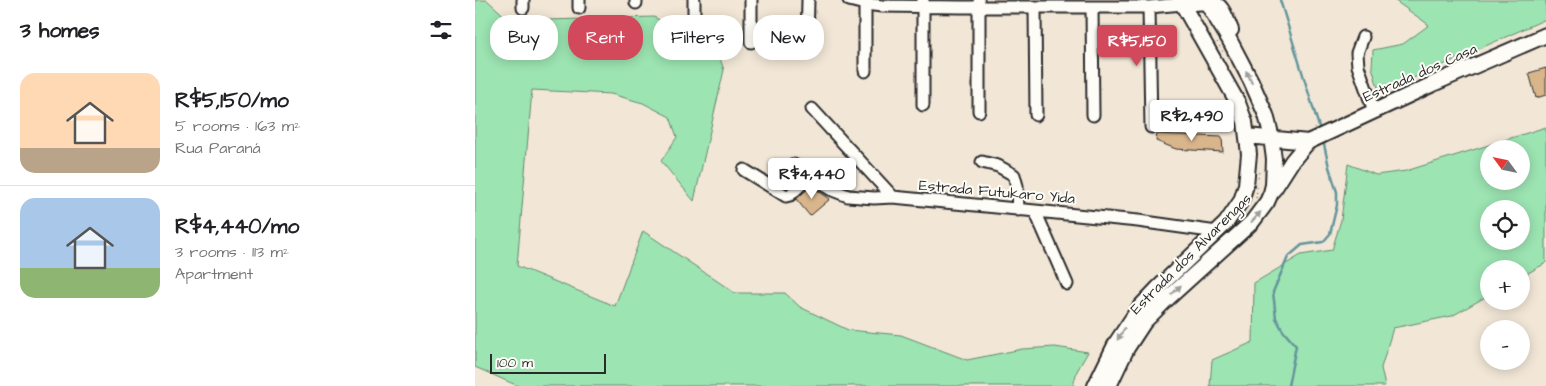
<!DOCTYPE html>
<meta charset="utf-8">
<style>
body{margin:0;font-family:"Architects Daughter",sans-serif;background:#f2f2f2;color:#202124;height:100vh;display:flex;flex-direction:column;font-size:19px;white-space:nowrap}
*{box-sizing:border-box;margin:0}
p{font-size:16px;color:#757577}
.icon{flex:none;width:28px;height:28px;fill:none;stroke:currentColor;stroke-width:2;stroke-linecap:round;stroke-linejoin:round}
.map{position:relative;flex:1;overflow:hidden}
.drawer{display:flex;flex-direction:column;background:#fff;width:475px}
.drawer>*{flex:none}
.hud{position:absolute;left:15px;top:15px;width:475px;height:45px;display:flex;gap:10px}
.needle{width:32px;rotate:303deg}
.fabs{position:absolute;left:1005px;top:140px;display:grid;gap:10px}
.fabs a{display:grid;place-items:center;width:50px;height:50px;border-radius:50%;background:#fff;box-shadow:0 2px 12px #0003;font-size:25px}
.scale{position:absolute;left:15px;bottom:12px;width:116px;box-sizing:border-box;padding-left:5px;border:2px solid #2b2b2b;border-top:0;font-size:14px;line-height:18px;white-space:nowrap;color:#2b2b2b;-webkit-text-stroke:4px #fdfcf7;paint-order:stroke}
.price{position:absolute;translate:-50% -42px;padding:0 11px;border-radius:5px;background:#fff;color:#222;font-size:16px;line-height:32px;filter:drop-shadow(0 1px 2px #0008)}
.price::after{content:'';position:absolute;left:50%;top:30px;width:15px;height:11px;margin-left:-8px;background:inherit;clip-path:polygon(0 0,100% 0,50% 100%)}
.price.active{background:#d1495b;color:#fff}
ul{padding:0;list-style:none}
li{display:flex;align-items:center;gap:15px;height:125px;padding:0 20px}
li+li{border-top:1px solid #e0e0e0}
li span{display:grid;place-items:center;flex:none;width:140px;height:100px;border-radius:15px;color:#555}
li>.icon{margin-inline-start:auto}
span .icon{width:60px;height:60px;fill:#fffc;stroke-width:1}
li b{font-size:21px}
h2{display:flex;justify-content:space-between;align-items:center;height:60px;padding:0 20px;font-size:21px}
.tag{padding:0 18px;border-radius:20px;background:#fff;box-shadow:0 2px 12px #0003;font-size:18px;line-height:45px}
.tag.active{background:#d1495b;color:#fff}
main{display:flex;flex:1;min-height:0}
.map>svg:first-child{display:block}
</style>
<main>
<section class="drawer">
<h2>3 homes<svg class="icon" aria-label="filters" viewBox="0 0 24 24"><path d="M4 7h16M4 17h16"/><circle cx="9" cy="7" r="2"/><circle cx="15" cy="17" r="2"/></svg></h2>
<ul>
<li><span style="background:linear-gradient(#ffd9b3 75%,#b9a48a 0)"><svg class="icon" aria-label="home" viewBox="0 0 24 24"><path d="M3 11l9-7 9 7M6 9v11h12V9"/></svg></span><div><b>R$5,150/mo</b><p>5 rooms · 163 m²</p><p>Rua Paraná</p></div></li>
<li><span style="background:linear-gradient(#a9c7e8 70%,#8fb573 0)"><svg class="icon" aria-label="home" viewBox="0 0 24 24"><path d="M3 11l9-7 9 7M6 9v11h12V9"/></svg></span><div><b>R$4,440/mo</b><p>3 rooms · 113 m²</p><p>Apartment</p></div></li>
</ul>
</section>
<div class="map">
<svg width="1071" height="386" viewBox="0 0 1071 386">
<rect width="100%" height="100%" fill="#f2e7d7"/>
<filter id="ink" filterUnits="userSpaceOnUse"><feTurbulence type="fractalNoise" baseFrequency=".02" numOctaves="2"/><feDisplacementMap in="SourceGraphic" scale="10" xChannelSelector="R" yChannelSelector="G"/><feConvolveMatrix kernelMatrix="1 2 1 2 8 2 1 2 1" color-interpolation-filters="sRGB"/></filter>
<g filter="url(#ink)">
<path fill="#9ce4b2" stroke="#64886e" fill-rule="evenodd" d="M0 0H12L35 21 179 17 243 53 249 70 219 201 186 161 202 137 195 117 168 103 136 94 57 90 42 266 140 306 168 231 260 293H310L325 307 373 330 426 335 492 360 547 349 580 347 613 352 602 371 598 386H43L0 367Z
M919 0H1071V19L934 80 903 88 897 67 898 50 928 44 954 25Z
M1071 127V263L1046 277V269H1014V295L977 316 918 328 906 368 910 386H735L737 360 778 342 779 283 826 255 857 250 866 220 873 164 901 175 931 171ZM1014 149H1046V181H1014ZM1014 209H1046V241H1014Z"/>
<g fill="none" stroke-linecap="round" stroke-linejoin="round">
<path stroke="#64959b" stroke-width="2.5" d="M805 0 845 130
M813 386 821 346 808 331 801 318 798 292 813 257 827 245 848 242 855 234 862 205V192L854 167 848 140"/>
</g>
<path fill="#d9b58b" stroke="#2b2b2b" d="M1071 68V95L1061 98 1054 73Z
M682 134 747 137 748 152 701 149 681 141Z
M336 186 355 199 335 216 321 199Z"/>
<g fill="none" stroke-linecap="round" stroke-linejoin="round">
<defs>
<path id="minor" d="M276 0V42
M374 0 390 4 407 6 485 7H674L708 4
M390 0V71
M504 2V111
M161 3V0
M560 7 561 115
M617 7 618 115
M674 7 676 127
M48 8V0
M104 8V0
M219 24V0
M888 37 882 53 883 66 899 111
M332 47 333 0
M448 105V0
M337 109 418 197 663 221 742 232
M507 162 523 166 539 175 542 186 543 210
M319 165 333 178
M269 170 311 196 315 195 333 178H338L355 189 373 196 399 198 418 197
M560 211 592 284"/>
<path id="major" d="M708 4C744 0 744 0 756 30
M772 136 833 142
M799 189 817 161 833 142 960 83 1071 35
M620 386 641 343 665 307 683 288 751 223 766 201 771 185 774 154 770 122 763 103 705 0
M634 386 652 348 669 322 691 300 777 222 792 202 796 193 798 185 799 159 795 130 791 115 776 81 754 39 730 0"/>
</defs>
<use href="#minor" stroke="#2b2b2b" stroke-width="15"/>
<use href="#major" stroke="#2b2b2b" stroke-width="18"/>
<path stroke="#2b2b2b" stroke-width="1" stroke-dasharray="1 4" stroke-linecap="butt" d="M742 42 748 52
M781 198 784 170"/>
<use href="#minor" stroke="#fdfcf7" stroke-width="11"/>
<use href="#major" stroke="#fdfcf7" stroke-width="14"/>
</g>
<defs><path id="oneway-solid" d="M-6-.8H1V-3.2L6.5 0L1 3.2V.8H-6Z" transform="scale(1.25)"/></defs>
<g fill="#9e9e9b">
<use href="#oneway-solid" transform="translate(774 77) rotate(-116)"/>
<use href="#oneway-solid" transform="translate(781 217) rotate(-48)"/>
<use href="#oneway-solid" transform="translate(701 290) rotate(-43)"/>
<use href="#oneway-solid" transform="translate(646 334) rotate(122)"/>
</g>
</g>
<g text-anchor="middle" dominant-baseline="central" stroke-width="4" stroke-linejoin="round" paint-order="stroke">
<g font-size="15" fill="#2b2b2b" stroke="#fdfcf7">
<text transform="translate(945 73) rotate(-24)">Estrada dos Casa</text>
<text transform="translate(522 192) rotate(5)">Estrada Futukaro Yida</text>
<text transform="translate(716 254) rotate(-45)">Estrada dos Alvarengas</text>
</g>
</g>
</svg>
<div class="fabs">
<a><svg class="needle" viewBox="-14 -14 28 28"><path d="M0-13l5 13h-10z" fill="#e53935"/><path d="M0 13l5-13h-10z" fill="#757577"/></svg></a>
<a><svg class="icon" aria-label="locate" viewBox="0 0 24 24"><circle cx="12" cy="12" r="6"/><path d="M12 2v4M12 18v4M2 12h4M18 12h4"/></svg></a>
<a>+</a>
<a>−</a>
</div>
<div class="scale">100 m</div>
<b class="price active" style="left:662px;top:67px">R$5,150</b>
<b class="price" style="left:717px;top:142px">R$2,490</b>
<b class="price" style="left:337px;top:200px">R$4,440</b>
<div class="hud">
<a class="tag">Buy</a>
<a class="tag active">Rent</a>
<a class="tag">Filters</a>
<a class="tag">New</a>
</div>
</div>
</main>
